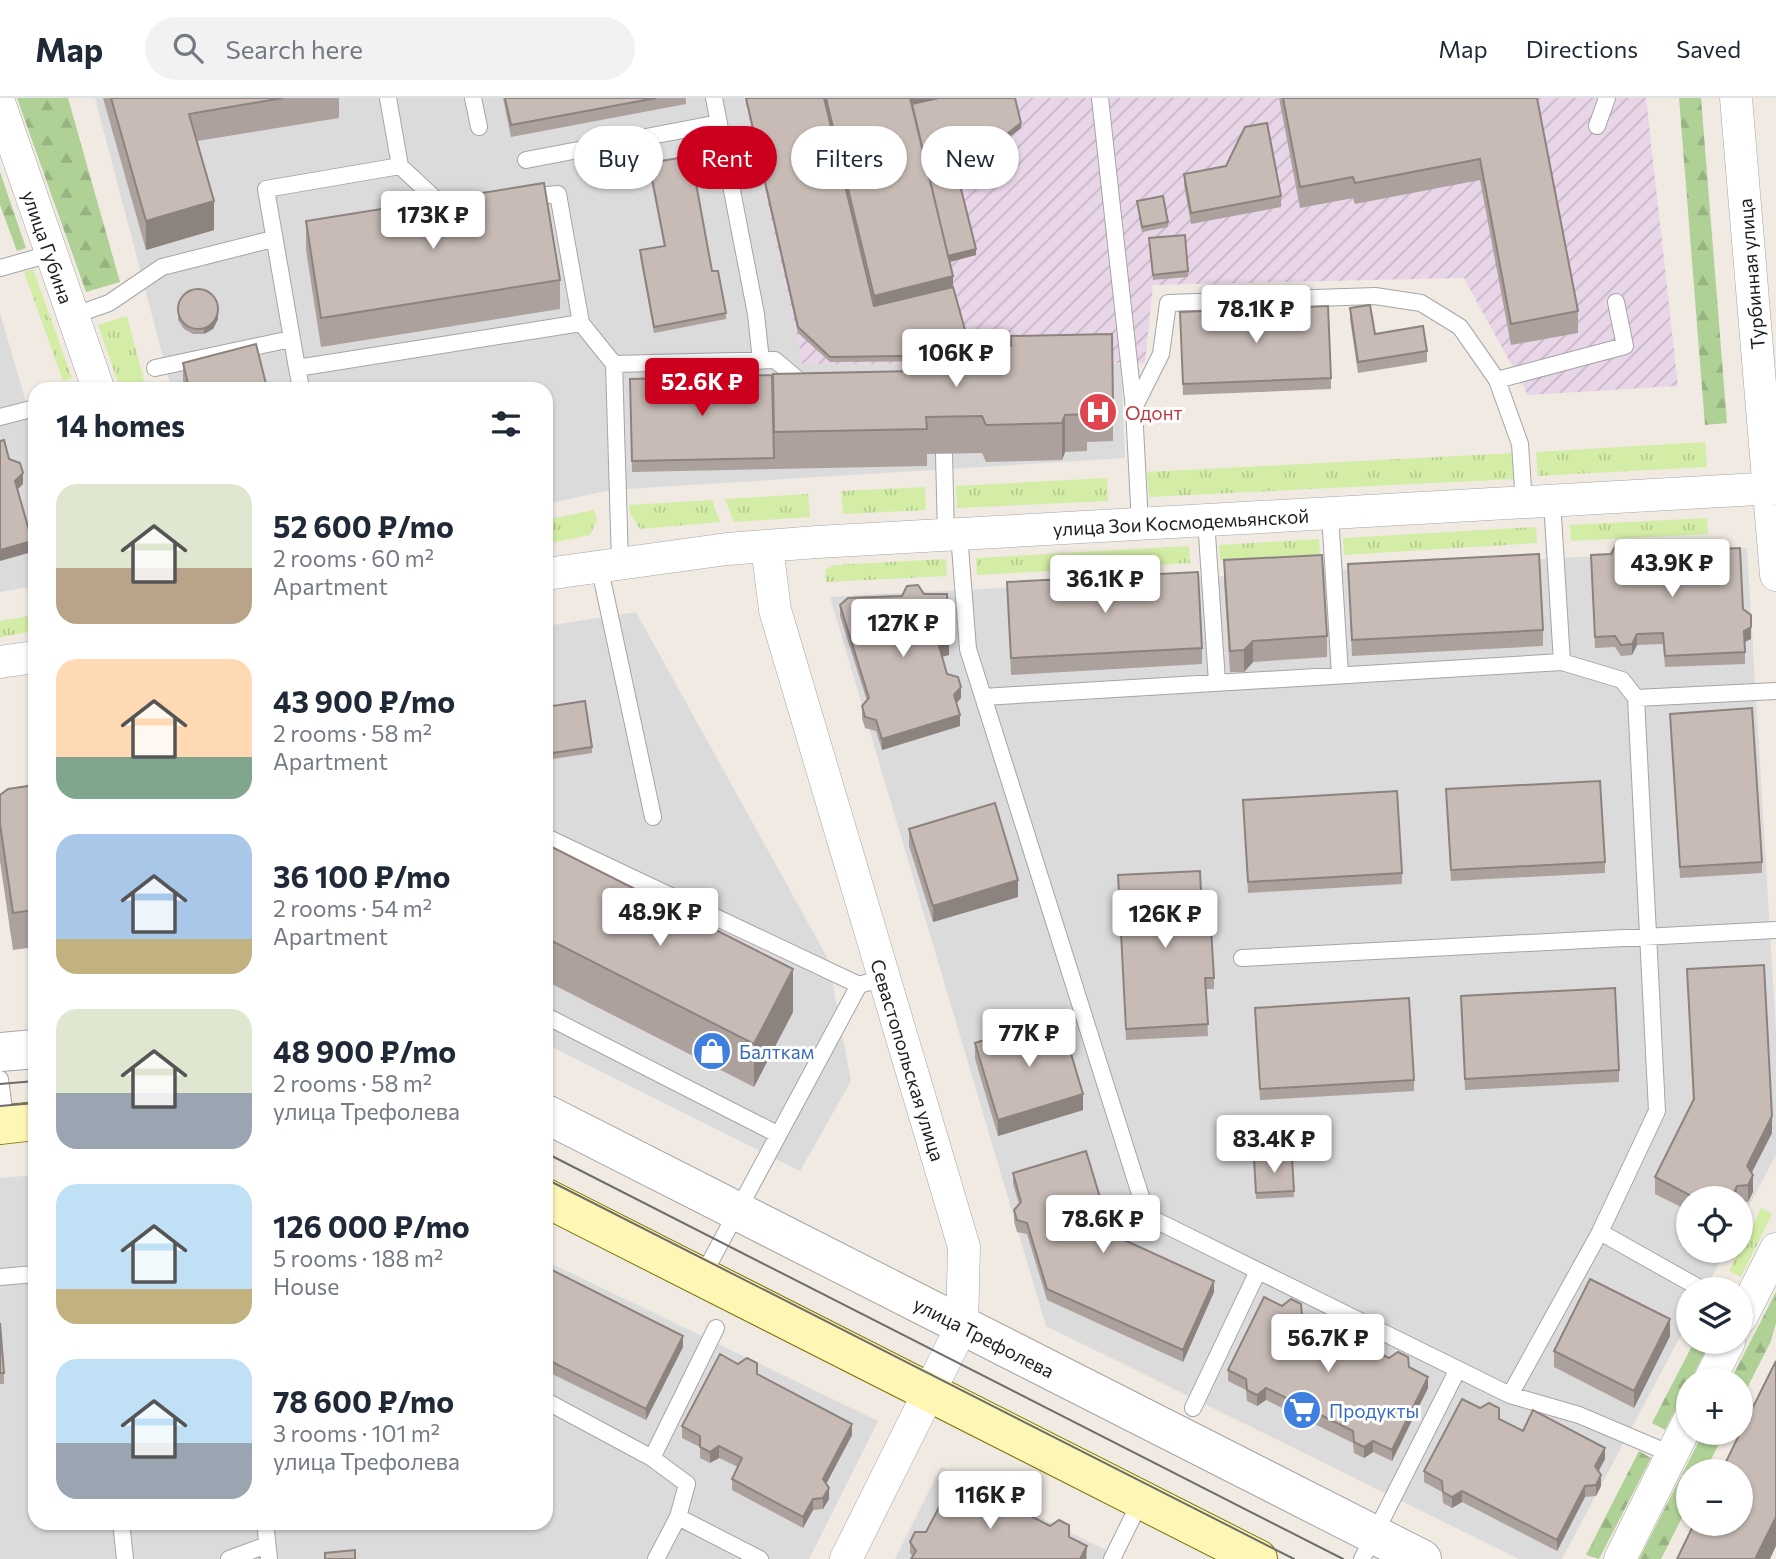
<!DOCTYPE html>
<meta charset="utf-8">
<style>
body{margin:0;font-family:Commissioner,sans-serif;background:#f2f2f3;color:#1f2937;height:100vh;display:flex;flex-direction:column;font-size:26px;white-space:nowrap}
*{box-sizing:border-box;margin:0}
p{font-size:23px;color:#747a83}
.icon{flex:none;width:38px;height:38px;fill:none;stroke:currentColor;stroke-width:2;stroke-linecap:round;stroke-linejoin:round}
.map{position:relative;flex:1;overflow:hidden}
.details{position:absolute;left:28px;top:284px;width:525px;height:1148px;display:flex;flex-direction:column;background:#fff;border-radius:21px;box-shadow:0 2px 5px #0004}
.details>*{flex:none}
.guide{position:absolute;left:574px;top:28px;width:665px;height:63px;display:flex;gap:14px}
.tools{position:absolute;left:1676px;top:1088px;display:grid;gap:14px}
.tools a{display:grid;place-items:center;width:77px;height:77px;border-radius:50%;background:#fff;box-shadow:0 2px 5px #0004;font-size:35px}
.price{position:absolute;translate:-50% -60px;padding:0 16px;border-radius:7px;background:#fff;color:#222;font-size:23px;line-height:46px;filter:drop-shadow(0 2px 4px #0008)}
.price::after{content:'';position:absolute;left:50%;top:42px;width:21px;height:16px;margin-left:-10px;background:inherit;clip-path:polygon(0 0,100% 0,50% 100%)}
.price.on{background:#cc001e;color:#fff}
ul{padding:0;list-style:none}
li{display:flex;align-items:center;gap:21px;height:175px;padding:0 28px}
li span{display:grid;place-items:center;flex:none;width:196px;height:140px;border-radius:21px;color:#555}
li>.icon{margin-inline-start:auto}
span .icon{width:84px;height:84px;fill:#fffc;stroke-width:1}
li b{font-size:30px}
h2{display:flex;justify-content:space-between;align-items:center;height:84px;padding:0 28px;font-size:30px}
.tag{padding:0 24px;border-radius:32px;background:#fff;box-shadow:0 2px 5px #0004;font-size:24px;line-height:63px}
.tag.on{background:#cc001e;color:#fff}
header{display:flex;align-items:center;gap:42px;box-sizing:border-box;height:98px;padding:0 35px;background:#fff;border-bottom:2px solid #e0e1e3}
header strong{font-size:33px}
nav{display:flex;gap:38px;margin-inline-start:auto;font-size:24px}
.search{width:490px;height:63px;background:#f2f2f3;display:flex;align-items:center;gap:18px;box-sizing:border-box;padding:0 24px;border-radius:38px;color:#747a83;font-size:26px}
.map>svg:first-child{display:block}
</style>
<header>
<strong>Map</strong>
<div class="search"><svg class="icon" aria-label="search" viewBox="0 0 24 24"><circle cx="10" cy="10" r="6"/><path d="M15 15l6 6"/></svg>Search here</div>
<nav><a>Map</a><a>Directions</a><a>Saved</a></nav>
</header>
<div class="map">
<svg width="1776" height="1461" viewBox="0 0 1776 1461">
<defs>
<pattern id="industrial-furrows" width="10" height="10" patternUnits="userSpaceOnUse" patternTransform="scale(1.75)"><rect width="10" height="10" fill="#e9d5e8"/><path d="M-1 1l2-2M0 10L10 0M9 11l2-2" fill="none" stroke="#c7b6c7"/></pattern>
<pattern id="grass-tufts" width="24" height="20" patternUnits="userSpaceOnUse" patternTransform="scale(1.75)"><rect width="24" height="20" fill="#d3eda6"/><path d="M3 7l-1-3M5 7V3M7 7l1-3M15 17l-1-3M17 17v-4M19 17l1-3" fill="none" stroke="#b5cb8e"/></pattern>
<pattern id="forest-firs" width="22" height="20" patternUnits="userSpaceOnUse" patternTransform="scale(1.75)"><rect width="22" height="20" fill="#b0d196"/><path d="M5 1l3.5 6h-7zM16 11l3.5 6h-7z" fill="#97b381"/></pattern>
</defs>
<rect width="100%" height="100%" fill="#f0eae3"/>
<path fill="#dcdbdb" d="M95 0H744L803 265 1121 266 1125 360 610 392 546 406V290H171Z
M0 215 35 335V488L0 494Z
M1747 450 1776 933V1057L1741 1123V1101H1689V1153H1725L1705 1192H1689V1222L1562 1461H1519L1046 1228 830 499Z
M636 514 828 861 851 983 800 1073 546 946V528Z
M35 1077V1424H546V1163L878 1323 809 1461H0V1080Z
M941 1369 1123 1461H895Z"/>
<path fill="url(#industrial-furrows)" d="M744 0H1646L1678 288 1528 297 1464 180 1153 187 1145 265 803 266Z"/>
<path fill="url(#grass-tufts)" d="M33 171 72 280 63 283 24 174Z
M127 218 146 290H120L98 227Z
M1705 344 1707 369 1538 378 1536 354Z
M1514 355 1515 381 1149 399 1147 374Z
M1107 380 1108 403 957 410 956 388Z
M925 389 926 412 843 416 841 393Z
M808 396 810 419 734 424 725 401Z
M712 402 720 424 640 431 630 416 629 407Z
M594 412 597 422 590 437 546 446V422Z
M1707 420 1708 436 1571 443 1570 427Z
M1536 429 1537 445 1344 457 1343 440Z
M1319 441 1320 457 1220 462 1219 447Z
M1189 448 1190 465 977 477 976 460Z
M946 461 947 478 826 484 825 472 834 467Z
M35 517V533L0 539V523Z
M1761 1110 1772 1116 1741 1179 1729 1173 1739 1153H1741Z"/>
<path fill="url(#forest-firs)" d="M17 0H68L120 184 86 194Z
M1679 0H1701L1727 325 1705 327Z
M0 74 26 150 17 153 0 107Z
M1776 1194V1225L1771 1243 1741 1302V1283H1730Z
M1694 1244H1710L1665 1332 1652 1325Z
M1703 1335H1724L1705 1374H1689V1406L1661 1461H1639Z
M1639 1353 1651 1360 1599 1461 1586 1457Z"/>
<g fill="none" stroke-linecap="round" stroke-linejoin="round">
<defs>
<path id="service" d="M388 0 400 68 443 108 454 106
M473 0 479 29
M714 0 756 216 761 263
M1100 0 1134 310
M1597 28 1607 0
M526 62 719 25
M400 68 266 91 297 270 581 225
M526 99 558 96 581 225 614 266 620 464
M0 170 50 156
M72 218 109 205 162 169 273 141
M614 266 775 262 801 284H810
M155 270 291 241
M297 270 301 290
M1497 282 1625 248 1616 204
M0 319 35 310
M944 356 946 437
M1330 416 1340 577
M1206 422 1217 584
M1140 426 1134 310 1161 256 1168 205 1375 198 1421 205 1460 229 1497 282 1520 346 1524 405
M959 436 968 551 1147 1118 1510 1297 1579 1317 1671 1356
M599 467 653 719
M983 599 1562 564
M1636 600 1776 593
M546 739 859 887 883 880
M1242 860 1776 832
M546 918 777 1036
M0 981 6 1026
M1600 1134 1703 1192
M0 1179 35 1176
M702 1179 859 887
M1510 1297 1600 1134 1657 1013 1636 600 1622 582 1562 564 1552 403
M546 1303 652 1360 687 1386 678 1419 656 1461
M1193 1310 1258 1173
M652 1360 716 1230
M678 1419 760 1461
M121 1424 125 1461
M265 1424 269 1461
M229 1461 267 1447
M1112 1461 1141 1402
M1362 1461 1458 1271"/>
<path id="minor" d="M1736 0 1776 477
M0 7 98 290
M767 448 775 512 964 1149 962 1228 846 1461
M546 476 727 451 817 444 1776 390
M0 564 35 559
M1741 1220 1776 1151
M1709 1283 1729 1244
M1620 1461 1689 1322"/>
<path id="tertiary" d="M0 954 35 951
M546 1016 1422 1461"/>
<path id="secondary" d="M0 1027 35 1023
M546 1100 1258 1461"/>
</defs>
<use href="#service" stroke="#a5a5a5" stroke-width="18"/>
<use href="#minor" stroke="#a5a5a5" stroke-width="33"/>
<use href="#tertiary" stroke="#a5a5a5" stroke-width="40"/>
<use href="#secondary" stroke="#7a7500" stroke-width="40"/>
<use href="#service" stroke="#fff" stroke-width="16"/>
<use href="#minor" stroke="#fff" stroke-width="32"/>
<use href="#tertiary" stroke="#fff" stroke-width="38"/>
<use href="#secondary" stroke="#fdf6b4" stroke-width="38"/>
<path stroke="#6c6c6c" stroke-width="2" d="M0 986 35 983
M0 1008 35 1005
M546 1055 1343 1461
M546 1081 1294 1461"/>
</g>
<path fill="#aca19d" d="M103 0H339V20L197 43 214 132 146 152Z
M503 0H686V6L511 39Z
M745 0H1015L1021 30 958 79 976 157 949 164 953 189 972 257V262L1113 306V343L1087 344V353L1065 354 1062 362 986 364 982 355 927 356V368L632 374 630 281 961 272V263L830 264 798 235Z
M1279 0H1537L1578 213V235L1511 247 1480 82 1355 106 1353 100 1300 110Z
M649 65 712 173 726 215V221L654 235 640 158V152L664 148 649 71Z
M1184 76 1281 98V109L1191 126 1184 87Z
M1137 103 1168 124V129L1142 134Z
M306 123 560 182V211L321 249 306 152Z
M1149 140 1188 173V179L1153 182Z
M178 206 218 221 213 231 204 236H193L184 231 178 222Z
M1350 210 1375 236 1427 253V264L1358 275 1350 221Z
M1180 214 1331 280V291L1183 297Z
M183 265 267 290H183Z
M1633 455 1743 511 1751 541 1745 544V566L1665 569 1663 546 1637 547 1632 557 1621 558 1615 549 1595 550 1591 457Z
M1224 462 1327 538V559L1253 564 1244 574H1230L1224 483Z
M1348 466 1543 532V548L1352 558Z
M1007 484 1202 550V566L1011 577Z
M840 507 949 557 942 559 947 576 961 600 956 606 960 628 882 652 876 633 865 630 862 620V608L867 603 840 518Z
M546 609 592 649V655L546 662Z
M1670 616 1762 764V775L1680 780Z
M35 687V849L13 852 0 763V697Z
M1446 691 1605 764V775L1451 783Z
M1243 702 1402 775V786L1248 795Z
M909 731 1018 799 933 824 909 748Z
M546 746 793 914 754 989 546 883Z
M1118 777 1202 815 1214 880V891H1206L1208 938 1126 942Z
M1687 871 1772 1035 1751 1075 1753 1094 1748 1104H1741V1101H1689V1113L1655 1096V1079L1693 1002Z
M1461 898 1619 972V984L1465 992Z
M1255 910 1414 982V993L1260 1002Z
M975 945 1083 1012 998 1038 975 961Z
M1292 1060 1294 1099 1256 1101 1254 1061Z
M1013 1075 1111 1136 1214 1194 1183 1264 1047 1202 1027 1136 1017 1134 1014 1123V1112L1019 1106 1013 1086Z
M546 1169 683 1249 646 1322 546 1273Z
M1302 1218 1409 1269 1428 1290 1392 1363 1373 1354 1364 1360 1354 1355 1353 1345 1266 1302 1257 1308 1247 1303 1246 1292 1228 1283V1272Z
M0 1225 4 1275V1286H0Z
M1670 1238 1634 1310 1554 1269V1253Z
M757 1276 852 1337 826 1386 829 1401 823 1411 813 1412 803 1430 732 1392V1381L738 1369 719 1360 710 1365 700 1360V1349L682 1340V1328Z
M1499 1321 1523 1333 1605 1361 1599 1373 1601 1388 1596 1398 1585 1399 1557 1453 1462 1404 1452 1410 1443 1405 1442 1394 1424 1384V1373Z
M1069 1439 1087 1459 1086 1461H911L913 1459 910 1455V1444Z"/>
<path fill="#8c837f" d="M909 0H964L910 12Z
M1021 25V30L957 80V75Z
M214 103V132L146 152V123Z
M976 151V157L946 165V159Z
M953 178V195L874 214V198Z
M218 216V221L213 231 204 236V230Z
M1065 317V354L1062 362V325Z
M23 375V386L15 394V383Z
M32 443V454L0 463V452Z
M1751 529V541L1744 544V533Z
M1637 536V547L1632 557V546Z
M1253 543V564L1244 574V552Z
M949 546V557L939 559V548Z
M961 589V600L954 608V597Z
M960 617V628L882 652V641Z
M1018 782V799L933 824V808Z
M793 871V914L754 989V946Z
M1083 996V1012L998 1038V1022Z
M1772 1018V1035L1747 1084V1068Z
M1753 1077V1094L1748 1104V1087Z
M1737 1088V1101H1731Z
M1214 1183V1194L1183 1264V1252Z
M1670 1221V1238L1634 1310V1293Z
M683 1238V1249L646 1322V1311Z
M1428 1279V1290L1392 1363V1352Z
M1266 1290V1302L1257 1308V1297Z
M852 1326V1337L823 1392V1381Z
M1373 1343V1354L1364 1360V1349Z
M719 1348V1360L710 1365V1354Z
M1605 1350V1361L1595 1379V1368Z
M1601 1377V1388L1596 1398V1387Z
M1585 1388V1399L1557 1453V1442Z
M829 1390V1401L823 1411V1400Z
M1462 1393V1404L1452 1410V1399Z
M813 1401V1412L803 1430V1419Z
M1776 1419V1448L1770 1461H1756V1459Z
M1087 1448 1086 1461H1080Z"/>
<path fill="#c8bbb6" stroke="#8c837f" stroke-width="2" d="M111 0H283L189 16 214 103 146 123Z
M505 0H656L511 27Z
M746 0H824L874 208 953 189 972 257 830 259 798 229Z
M826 0H910L953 178 874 198Z
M939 0H1015L1021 25 957 75 976 151 948 158 912 6Z
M1283 0H1537L1578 213 1511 226 1480 61 1355 85 1353 79 1300 89Z
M1267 25 1281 98 1191 115 1184 76 1226 68 1245 29Z
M691 58 712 173H718L726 215 654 229 640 152 665 148 649 65Z
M544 85 560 182 321 220 306 123Z
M1163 98 1168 124 1142 129 1137 103Z
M1185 137 1188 173 1153 177 1149 140Z
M178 211a20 20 0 1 1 40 0a20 20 0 1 1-40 0Z
M1370 207 1375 236 1423 228 1427 253 1358 264 1350 210Z
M1328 208 1331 280 1183 286 1180 214Z
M1112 236 1113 306 1087 307V316L1065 317 1062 325 986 327 982 318 926 319 927 331 774 334 773 276 961 272V262L993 261V248H1011V238Z
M256 246 267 290H189L183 265Z
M772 277 774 360 632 363 630 281Z
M4 342 9 361 20 365 23 375 15 383 32 443 0 452V343Z
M1627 446 1633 455 1740 450 1743 511 1751 517V529L1744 533 1745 554 1665 558 1663 535 1637 536 1632 546 1621 547 1615 538 1595 539 1591 457 1611 456 1616 447Z
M1539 456 1543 532 1352 542 1348 466Z
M1322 457 1327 538 1253 543 1244 552 1230 553 1224 462Z
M1198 474 1202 550 1011 560 1007 484Z
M918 487 924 496H947L949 546 939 548 947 576 958 579 961 589 954 597 960 617 882 641 876 622 865 619 862 608 869 600 840 507 848 500 902 498 907 488Z
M585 603 592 649 546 656V609Z
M1752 610 1762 764 1680 769 1670 616Z
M1600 683 1605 764 1451 772 1446 691Z
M35 687V812L13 815 0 726V697L8 691Z
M1397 693 1402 775 1248 784 1243 702Z
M995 705 1018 782 933 808 909 731Z
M546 746 793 871 754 946 546 840Z
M1200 773 1202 815H1210L1212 847 1214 880H1205L1208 926 1126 931 1118 777Z
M1764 867 1772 1018 1747 1068 1753 1077 1748 1087 1737 1088 1731 1101H1697L1655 1079 1694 1001 1687 871Z
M1615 890 1619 972 1465 981 1461 898Z
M1409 900 1414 982 1260 991 1255 910Z
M1060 919 1083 996 998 1022 975 945Z
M1086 1053 1111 1136 1214 1183 1183 1252 1047 1191 1027 1125 1017 1122 1014 1112 1021 1104 1013 1075Z
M1292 1060 1294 1093 1256 1095 1254 1061Z
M546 1169 683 1238 646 1311 546 1261Z
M1590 1181 1670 1221 1634 1293 1554 1253Z
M1264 1199 1282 1208 1291 1201 1301 1206 1302 1218 1389 1260 1398 1254 1408 1259 1409 1269 1428 1279 1392 1352 1373 1343 1364 1349 1354 1344 1353 1333 1266 1290 1257 1297 1247 1292 1246 1281 1228 1272Z
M0 1225 4 1275H0Z
M720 1256 738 1266 747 1260 757 1265V1276L852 1326 823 1381 829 1390 823 1400 813 1401 803 1419 732 1381 742 1360 719 1348 710 1354 700 1349V1338L682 1328Z
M1776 1263V1419L1756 1459 1761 1461H1677L1694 1426H1741V1374H1721L1740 1335H1741V1333Z
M1462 1301 1480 1310 1489 1305 1499 1310V1321L1523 1333 1533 1312 1605 1350 1595 1368 1601 1377 1596 1387 1585 1388 1557 1442 1462 1393 1452 1399 1443 1394 1442 1383 1424 1373Z
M955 1379 1050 1428 1059 1422 1069 1427V1439L1087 1448 1080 1461H911L916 1453 910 1444 915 1434H926Z
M355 1452V1461H325V1455Z"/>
<defs>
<symbol id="hospital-disc" viewBox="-11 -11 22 22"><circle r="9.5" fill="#e0444e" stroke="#fff"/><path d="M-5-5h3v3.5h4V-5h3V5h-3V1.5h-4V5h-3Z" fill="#fff"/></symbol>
<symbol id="shop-disc" viewBox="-11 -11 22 22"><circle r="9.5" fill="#3f7fe0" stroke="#fff"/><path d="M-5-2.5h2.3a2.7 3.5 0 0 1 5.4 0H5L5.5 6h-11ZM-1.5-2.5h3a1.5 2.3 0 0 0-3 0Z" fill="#fff"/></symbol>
<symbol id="supermarket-disc" viewBox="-11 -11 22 22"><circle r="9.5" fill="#3f7fe0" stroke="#fff"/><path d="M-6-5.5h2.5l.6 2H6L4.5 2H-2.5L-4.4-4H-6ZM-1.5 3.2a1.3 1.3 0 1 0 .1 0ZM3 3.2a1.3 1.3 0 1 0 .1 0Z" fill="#fff"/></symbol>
</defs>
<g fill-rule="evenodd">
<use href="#hospital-disc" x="1076" y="292" width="44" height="44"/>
<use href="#shop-disc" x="690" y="931" width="44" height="44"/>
<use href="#supermarket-disc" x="1280" y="1290" width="44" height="44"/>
</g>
<g text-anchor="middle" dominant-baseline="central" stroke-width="6" stroke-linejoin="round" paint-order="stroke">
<g font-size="19" fill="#1e1e1e" stroke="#fff">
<text transform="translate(48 149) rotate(71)">улица Губина</text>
<text transform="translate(1751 176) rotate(-95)">Турбинная улица</text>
<text transform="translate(1181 424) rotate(-3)">улица Зои Космодемьянской</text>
<text transform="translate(908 962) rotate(73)">Севастопольская улица</text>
<text transform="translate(984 1239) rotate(27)">улица Трефолева</text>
</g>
<g font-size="19" fill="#be3a42" stroke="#fff" text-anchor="start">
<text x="1125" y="314">Одонт</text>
</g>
<g font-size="19" fill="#366cbe" stroke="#fff" text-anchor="start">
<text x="739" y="953">Балткам</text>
<text x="1329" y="1312">Продукты</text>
</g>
</g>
</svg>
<div class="tools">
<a><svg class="icon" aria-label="locate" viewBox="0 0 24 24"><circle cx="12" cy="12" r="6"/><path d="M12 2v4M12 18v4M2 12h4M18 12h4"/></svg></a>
<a><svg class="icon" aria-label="layers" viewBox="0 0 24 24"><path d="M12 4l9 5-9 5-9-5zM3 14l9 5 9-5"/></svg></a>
<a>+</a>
<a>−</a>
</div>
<b class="price" style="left:433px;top:153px">173K ₽</b>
<b class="price" style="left:1256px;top:247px">78.1K ₽</b>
<b class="price" style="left:956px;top:291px">106K ₽</b>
<b class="price on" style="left:702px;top:320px">52.6K ₽</b>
<b class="price" style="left:1672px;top:501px">43.9K ₽</b>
<b class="price" style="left:1105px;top:517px">36.1K ₽</b>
<b class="price" style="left:903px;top:561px">127K ₽</b>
<b class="price" style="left:660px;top:850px">48.9K ₽</b>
<b class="price" style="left:1165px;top:852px">126K ₽</b>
<b class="price" style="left:1029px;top:971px">77K ₽</b>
<b class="price" style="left:1274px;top:1077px">83.4K ₽</b>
<b class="price" style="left:1103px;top:1157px">78.6K ₽</b>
<b class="price" style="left:1328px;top:1276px">56.7K ₽</b>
<b class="price" style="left:990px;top:1433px">116K ₽</b>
<div class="guide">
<a class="tag">Buy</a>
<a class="tag on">Rent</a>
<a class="tag">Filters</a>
<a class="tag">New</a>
</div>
<section class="details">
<h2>14 homes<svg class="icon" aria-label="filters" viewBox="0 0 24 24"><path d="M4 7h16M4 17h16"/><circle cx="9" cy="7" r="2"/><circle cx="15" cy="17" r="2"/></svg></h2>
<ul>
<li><span style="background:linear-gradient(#dfe7d0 60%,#b9a48a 0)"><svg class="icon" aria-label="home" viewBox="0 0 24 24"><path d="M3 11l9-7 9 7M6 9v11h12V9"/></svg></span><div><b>52 600 ₽/mo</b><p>2 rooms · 60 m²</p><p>Apartment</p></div></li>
<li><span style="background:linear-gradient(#ffd9b3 70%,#7fa58c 0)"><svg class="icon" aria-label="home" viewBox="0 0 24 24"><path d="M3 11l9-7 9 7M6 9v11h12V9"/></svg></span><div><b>43 900 ₽/mo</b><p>2 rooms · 58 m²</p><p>Apartment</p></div></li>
<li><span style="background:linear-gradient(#a9c7e8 75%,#c2b280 0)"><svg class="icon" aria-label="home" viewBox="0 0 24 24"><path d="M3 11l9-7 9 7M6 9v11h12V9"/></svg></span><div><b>36 100 ₽/mo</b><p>2 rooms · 54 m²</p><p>Apartment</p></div></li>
<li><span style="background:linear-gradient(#dfe7d0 60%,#9aa5b1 0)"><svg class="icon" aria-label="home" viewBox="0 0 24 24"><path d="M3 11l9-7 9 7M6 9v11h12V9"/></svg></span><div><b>48 900 ₽/mo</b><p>2 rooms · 58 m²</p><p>улица Трефолева</p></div></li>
<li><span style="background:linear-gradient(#bfe0f5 75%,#c2b280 0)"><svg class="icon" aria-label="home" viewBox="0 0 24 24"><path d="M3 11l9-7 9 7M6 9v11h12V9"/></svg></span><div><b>126 000 ₽/mo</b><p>5 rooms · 188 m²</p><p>House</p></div></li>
<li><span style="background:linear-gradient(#bfe0f5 60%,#9aa5b1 0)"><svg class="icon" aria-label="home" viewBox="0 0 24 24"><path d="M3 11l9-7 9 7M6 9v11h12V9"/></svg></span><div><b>78 600 ₽/mo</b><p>3 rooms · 101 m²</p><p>улица Трефолева</p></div></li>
</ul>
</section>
</div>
